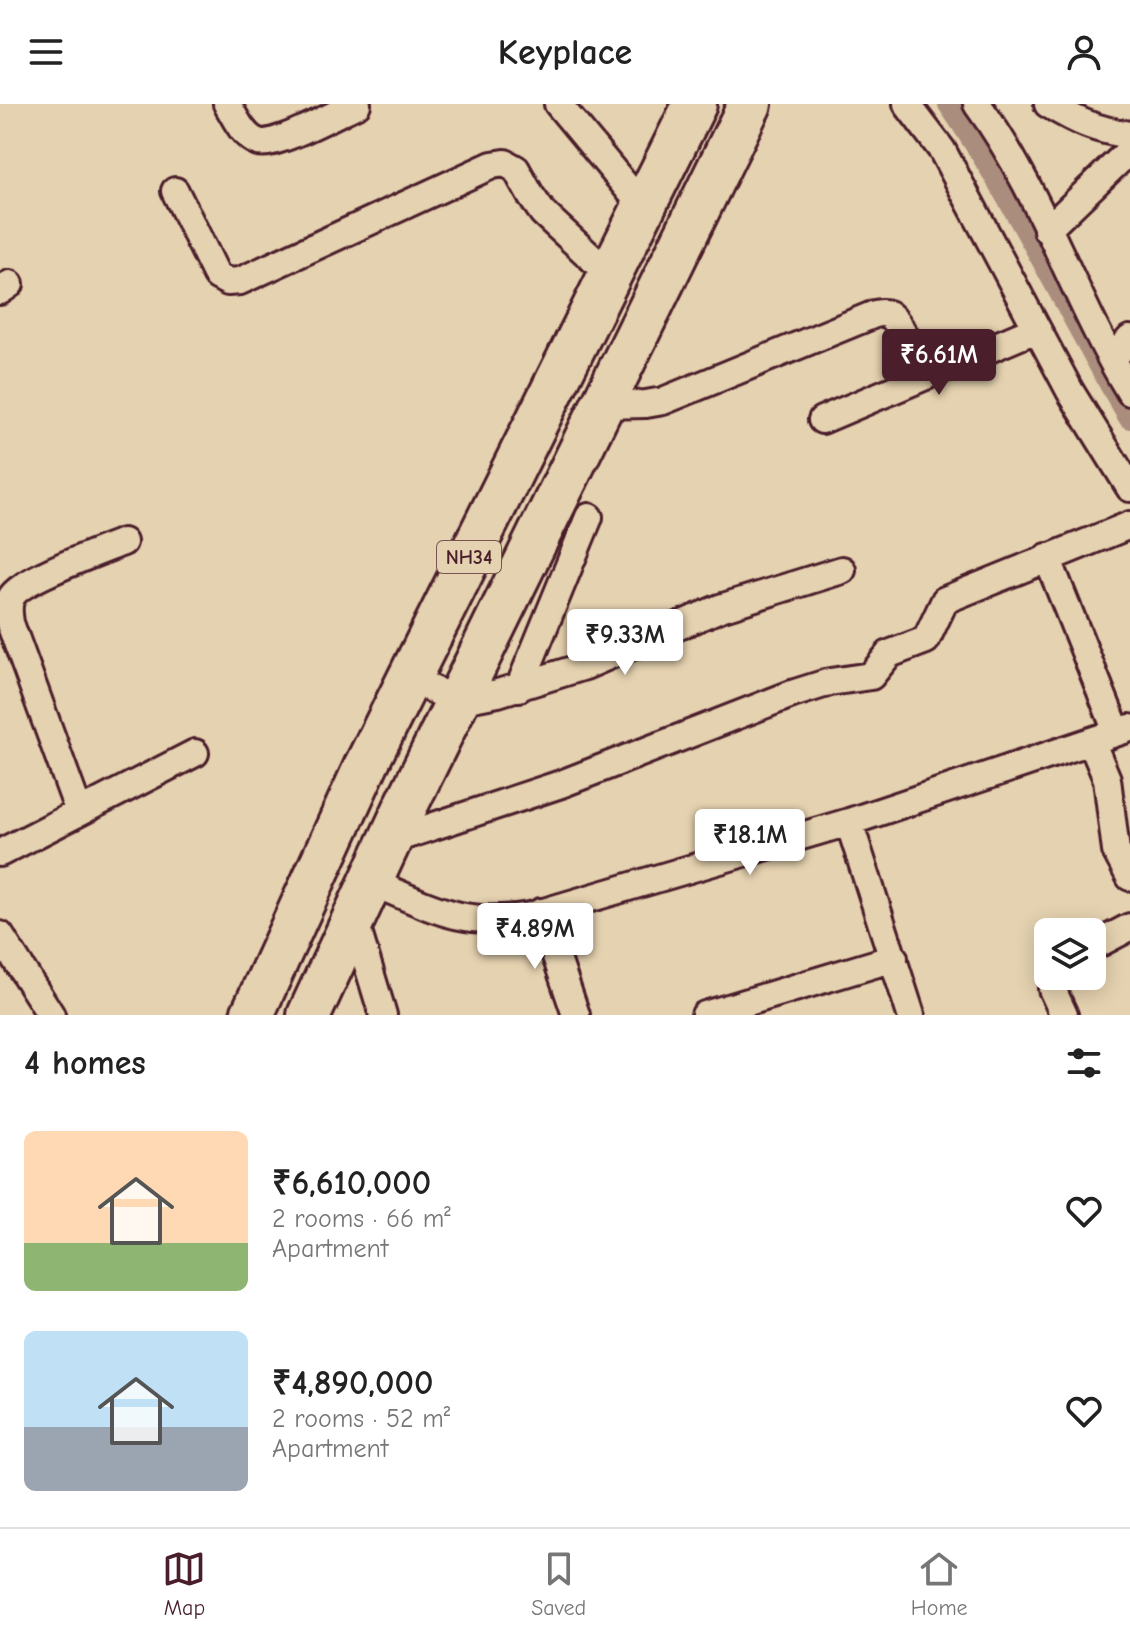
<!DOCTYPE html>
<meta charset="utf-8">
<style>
body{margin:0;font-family:"Comic Neue",sans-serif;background:#f6f6f6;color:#222;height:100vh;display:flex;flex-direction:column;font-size:30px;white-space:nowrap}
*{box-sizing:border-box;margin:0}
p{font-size:26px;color:#767676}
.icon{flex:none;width:44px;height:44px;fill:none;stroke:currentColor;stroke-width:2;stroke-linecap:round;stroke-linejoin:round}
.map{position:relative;height:911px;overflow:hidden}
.panel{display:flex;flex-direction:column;background:#fff;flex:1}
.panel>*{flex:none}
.controls{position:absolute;left:1034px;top:814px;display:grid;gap:16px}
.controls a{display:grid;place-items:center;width:72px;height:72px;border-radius:12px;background:#fff;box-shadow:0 4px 20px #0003;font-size:40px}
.price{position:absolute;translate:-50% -68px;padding:0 18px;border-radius:8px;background:#fff;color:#222;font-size:26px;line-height:52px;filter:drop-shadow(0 2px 4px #0008)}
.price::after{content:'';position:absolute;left:50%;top:48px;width:24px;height:18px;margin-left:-12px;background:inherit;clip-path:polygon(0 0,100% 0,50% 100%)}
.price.selected{background:#4a1f2b;color:#fff}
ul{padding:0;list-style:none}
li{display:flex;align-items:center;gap:24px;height:200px;padding:0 24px}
li span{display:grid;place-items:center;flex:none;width:224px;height:160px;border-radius:12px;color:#555}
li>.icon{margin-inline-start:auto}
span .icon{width:96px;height:96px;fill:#fffc;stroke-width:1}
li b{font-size:34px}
h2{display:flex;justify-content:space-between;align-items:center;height:96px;padding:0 24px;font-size:34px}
header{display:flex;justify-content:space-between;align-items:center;height:104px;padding:0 24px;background:#fff;font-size:36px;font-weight:700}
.tab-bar{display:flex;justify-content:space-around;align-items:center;height:112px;border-top:2px solid #e0e0e0;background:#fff;font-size:22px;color:#767676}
.tab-bar a{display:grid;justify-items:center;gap:4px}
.tab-bar .selected{color:#4a1f2b}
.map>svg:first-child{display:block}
</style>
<header><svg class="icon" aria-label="menu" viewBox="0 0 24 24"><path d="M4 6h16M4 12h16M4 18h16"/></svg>Keyplace<svg class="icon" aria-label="person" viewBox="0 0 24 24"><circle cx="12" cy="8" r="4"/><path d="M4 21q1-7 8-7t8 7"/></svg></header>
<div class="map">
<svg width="1130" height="911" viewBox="0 0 1130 911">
<rect width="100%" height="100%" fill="#e5d2b0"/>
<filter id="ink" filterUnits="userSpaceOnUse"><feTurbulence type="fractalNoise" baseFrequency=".0125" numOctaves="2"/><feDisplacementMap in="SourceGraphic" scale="16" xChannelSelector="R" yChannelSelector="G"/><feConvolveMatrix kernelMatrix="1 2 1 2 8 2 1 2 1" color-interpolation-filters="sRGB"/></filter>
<g filter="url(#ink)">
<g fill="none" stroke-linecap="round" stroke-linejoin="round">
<path stroke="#aa8d7d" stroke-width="24" d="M950 0C1018 99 1069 209 1130 313"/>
<defs>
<path id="minor" d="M227 0C235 13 243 33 258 38 274 44 339 8 357 0
M558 0 644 104
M907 0 942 46 1070 287 1130 384
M977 0C1041 87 1074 196 1130 288
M1048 0C1078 18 1096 26 1130 31
M175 87 217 172 228 178 240 177 492 61 505 59 516 65 531 92 543 109 610 171
M1047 126 1130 46
M0 187 10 180
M1112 255 1130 235
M602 301 646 300 663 297 875 210C880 209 883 208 888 210 900 216 918 259 926 272
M822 316 1036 225
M1047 453 1117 628
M409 574 457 597 498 589 585 562 720 504 842 466
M519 584 589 413
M1091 637 1107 675 1116 747 1130 773
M79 708 10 519C9 510 7 502 11 494 19 476 101 447 123 438
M849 718 911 911
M389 737 561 680 792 590 830 578 871 572 889 550 926 536 945 496 1130 421
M0 749 195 649
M371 778C431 803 462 824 530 812L849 718 1130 624
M541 808 576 911
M354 815 383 911
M0 831 51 911
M1092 843 1130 823
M1053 872 1052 885 1064 911
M705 911 894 854"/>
<path id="trunk" d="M252 911 367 659 695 0
M309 911 404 706 750 0"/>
</defs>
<use href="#minor" stroke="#4a1f2b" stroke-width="32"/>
<use href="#trunk" stroke="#4a1f2b" stroke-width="48"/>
<use href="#minor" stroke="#e5d2b0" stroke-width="26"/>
<use href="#trunk" stroke="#e5d2b0" stroke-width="42"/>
</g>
</g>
<g text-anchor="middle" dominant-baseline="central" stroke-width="7" stroke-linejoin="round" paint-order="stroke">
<rect fill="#e5d2b0" stroke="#785553" stroke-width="2" x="437" y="437" width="64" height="32" rx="6"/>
<g font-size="20" font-weight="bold" fill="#4a1f2b">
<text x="469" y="453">NH34</text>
</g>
</g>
</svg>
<div class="controls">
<a><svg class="icon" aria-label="layers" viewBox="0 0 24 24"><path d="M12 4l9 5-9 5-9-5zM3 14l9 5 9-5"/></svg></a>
</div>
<b class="price selected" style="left:939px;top:293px">₹6.61M</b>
<b class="price" style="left:625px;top:573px">₹9.33M</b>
<b class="price" style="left:750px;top:773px">₹18.1M</b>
<b class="price" style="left:535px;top:867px">₹4.89M</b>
</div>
<section class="panel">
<h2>4 homes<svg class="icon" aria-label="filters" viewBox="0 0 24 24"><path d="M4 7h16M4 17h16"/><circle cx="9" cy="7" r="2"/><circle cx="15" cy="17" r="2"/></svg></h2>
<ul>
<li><span style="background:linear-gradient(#ffd9b3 70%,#8fb573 0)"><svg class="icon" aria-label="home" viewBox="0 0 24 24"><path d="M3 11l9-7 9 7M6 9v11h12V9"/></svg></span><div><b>₹6,610,000</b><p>2 rooms · 66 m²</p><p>Apartment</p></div><svg class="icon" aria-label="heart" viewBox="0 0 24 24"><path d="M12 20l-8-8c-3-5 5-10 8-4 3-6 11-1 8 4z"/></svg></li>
<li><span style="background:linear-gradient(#bfe0f5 60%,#9aa5b1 0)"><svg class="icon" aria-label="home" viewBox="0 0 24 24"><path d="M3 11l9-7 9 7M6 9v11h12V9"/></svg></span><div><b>₹4,890,000</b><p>2 rooms · 52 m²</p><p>Apartment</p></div><svg class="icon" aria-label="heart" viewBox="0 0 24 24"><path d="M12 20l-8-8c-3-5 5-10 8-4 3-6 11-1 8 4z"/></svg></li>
</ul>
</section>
<nav class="tab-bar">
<a class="selected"><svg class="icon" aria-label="map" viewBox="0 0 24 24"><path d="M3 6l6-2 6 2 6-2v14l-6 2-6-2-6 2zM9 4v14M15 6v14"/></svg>Map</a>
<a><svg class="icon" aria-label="saved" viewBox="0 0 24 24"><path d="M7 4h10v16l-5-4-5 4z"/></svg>Saved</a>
<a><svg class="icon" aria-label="home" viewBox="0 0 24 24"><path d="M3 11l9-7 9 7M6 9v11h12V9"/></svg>Home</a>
</nav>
